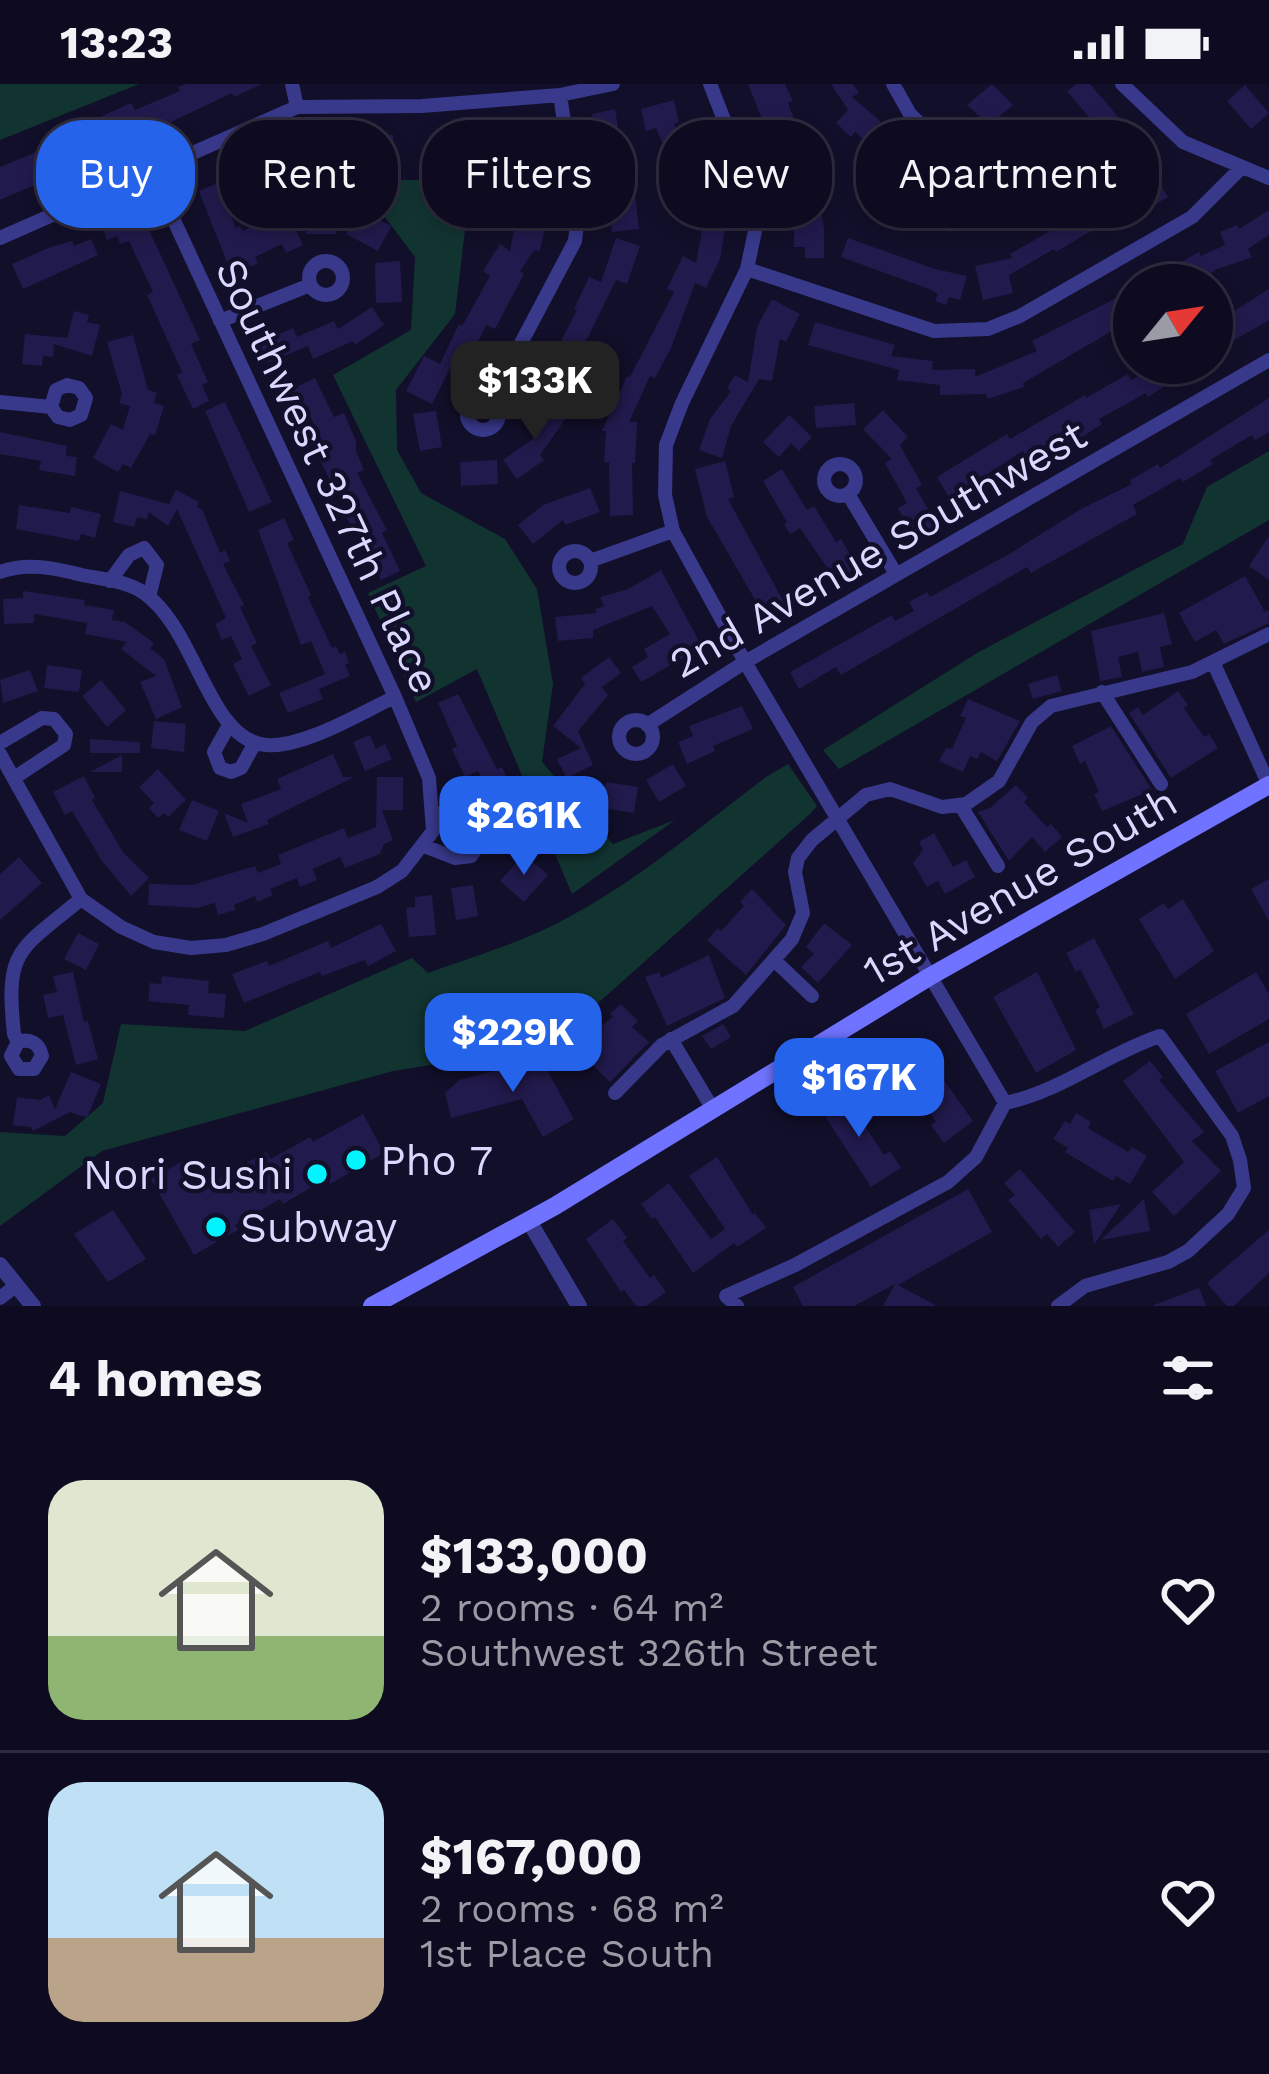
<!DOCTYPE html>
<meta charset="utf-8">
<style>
body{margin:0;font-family:"Work Sans",sans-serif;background:#171429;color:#f1f3f6;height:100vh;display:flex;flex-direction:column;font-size:45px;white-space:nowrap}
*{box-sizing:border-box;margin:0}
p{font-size:39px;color:#9b9ba5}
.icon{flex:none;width:66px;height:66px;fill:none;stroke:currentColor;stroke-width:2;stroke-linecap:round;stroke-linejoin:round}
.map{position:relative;height:1222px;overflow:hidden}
.side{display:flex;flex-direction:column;background:#0e0b20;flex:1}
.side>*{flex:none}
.hud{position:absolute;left:36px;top:36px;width:1197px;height:108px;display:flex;gap:24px}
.needle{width:78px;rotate:60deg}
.controls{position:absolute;left:1113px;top:180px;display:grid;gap:24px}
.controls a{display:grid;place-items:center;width:120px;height:120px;border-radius:50%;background:#0e0b20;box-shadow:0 6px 18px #0003,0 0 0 3px #2e2b3e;font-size:60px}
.price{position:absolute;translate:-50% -102px;padding:0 27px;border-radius:24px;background:#2563eb;color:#fff;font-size:39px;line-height:78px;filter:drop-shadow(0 3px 6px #0008)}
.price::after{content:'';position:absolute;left:50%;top:72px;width:36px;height:27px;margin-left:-18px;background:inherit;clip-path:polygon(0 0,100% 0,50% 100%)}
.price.current{background:#222;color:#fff}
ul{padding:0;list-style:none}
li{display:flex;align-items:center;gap:36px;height:300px;padding:0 48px}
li+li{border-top:3px solid #2e2b3e}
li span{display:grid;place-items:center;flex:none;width:336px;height:240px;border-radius:36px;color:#555}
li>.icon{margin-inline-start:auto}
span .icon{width:144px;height:144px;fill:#fffc;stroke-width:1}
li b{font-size:51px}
h2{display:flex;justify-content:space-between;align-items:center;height:144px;padding:0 48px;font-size:51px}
.chip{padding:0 42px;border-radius:48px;background:#0e0b20;box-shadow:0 6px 18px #0003,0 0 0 3px #2e2b3e;font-size:42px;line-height:108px}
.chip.current{background:#2563eb;color:#fff}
.status{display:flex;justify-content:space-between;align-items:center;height:84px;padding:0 60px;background:#0e0b20;direction:ltr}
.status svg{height:33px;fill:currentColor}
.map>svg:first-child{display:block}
</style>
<div class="status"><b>13:23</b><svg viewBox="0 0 49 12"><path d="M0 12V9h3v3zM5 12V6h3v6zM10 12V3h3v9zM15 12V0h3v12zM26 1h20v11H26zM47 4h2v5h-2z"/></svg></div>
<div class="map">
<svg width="1269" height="1222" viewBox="0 0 1269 1222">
<rect width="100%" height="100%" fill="#120f2a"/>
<path fill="#123431" d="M0 0H139L0 56Z
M357 96H471L455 230 396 306 397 366 421 409 505 455 537 505 553 600 542 678 613 760 675 736 572 810 477 585 416 618 368 509 426 482 333 291 411 246 415 173Z
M1269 367V436L839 685 823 666 977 569 1183 460 1207 403Z
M788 680 817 722 811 729 550 962 393 987 102 1067 0 1142V1048L65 1052 103 1019 121 940 245 947 412 874 428 889C474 872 524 858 567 834 639 796 701 742 766 693Z"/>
<path fill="#211a4c" d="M186 0H262L234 13 232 9 129 58 124 47 95 60 101 72 0 116V83L61 58 59 52 131 19 135 26 180 7 178 3Z
M748 0H785L793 17 788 19 800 50 804 49 820 85 813 88 824 144V174H805V163H794V124H791L787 104 803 100 791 71 782 75 769 38 764 40Z
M831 0H853L859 9 852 13 881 38 878 42 904 77 882 93 869 76 878 69 855 48 851 53 836 39 848 26Z
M992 0 1013 21 989 41 967 21Z
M1076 0H1090L1131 48 1113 62 1067 7Z
M1245 1 1269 29 1251 45 1227 17Z
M674 16 679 38 674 40 685 65 693 61 708 96 716 95 721 138 726 139 720 175 706 204 695 199 671 264 655 294 650 292 629 338H637L635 379H632L633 431 610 432 609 378H604L606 347H602L627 292 630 293 674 208 667 205 683 172 696 179 705 130 688 132 683 89 676 92 656 44 646 47 641 25Z
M615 25 629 111 635 110 639 145 612 148 608 102 603 103 592 30Z
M1030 37 1042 69 1021 77 1017 66 1024 52 1005 59 1000 45Z
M519 48 520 84 539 80 543 100 533 103 535 115 515 119 504 69 478 70 480 85 440 92 436 67 486 58V49Z
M341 50 393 51V85H326L286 103 278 85 222 110 236 144 240 142 243 147 286 126 303 161 286 169 282 160 255 173 258 179 232 191 199 107 230 94 227 85 281 56 287 71 320 56H341Z
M1009 81 1036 95 1020 126 998 115 1007 97 1002 94Z
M1156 93 1168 113 1138 131 1133 122 1056 168 1054 165 1009 191 1013 209 983 216 975 182 1012 174 1010 170 1090 124 1088 122 1115 105 1121 114Z
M906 99 937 120 916 142 907 133 911 129 893 113Z
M983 115 989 139 949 148 944 124Z
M306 117H336V150H306Z
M359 125 391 142 378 167 346 150Z
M1269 126V151L1248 165 1252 173 1218 185 1191 201H1140L1199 168 1201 172 1225 161 1220 148 1237 141 1239 145Z
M130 129 134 137 143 133 200 256 191 260 208 298 202 301 209 317 193 325 177 291 182 288 147 211 153 208 129 157 120 160 117 152 107 156 101 140Z
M517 131 546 137 540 167 534 166 520 187 524 190 495 245 486 241 466 283 454 277 432 320 406 307 424 272 440 280 459 240 462 242 490 192 483 187 500 160 510 167Z
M616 154 640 162 627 200 616 196 561 308 540 298 577 226 574 225 589 193 601 198Z
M848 154 935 185 967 192 960 216 949 213 946 221 935 217 938 210 929 205 841 173Z
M91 155 98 171 23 205 12 180 48 164 72 157 74 162Z
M400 177 402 218 376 219 375 179Z
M1269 205V236L1212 269V241Z
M1126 209 1134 223V234L1023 299 1024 303 988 315 986 310 940 311V301L897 296 899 286 808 261 815 238 895 261 891 272 933 277 932 286 975 285V293L1037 267 1032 257Z
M772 215 800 230 786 258 780 255 772 297 759 295 731 342 722 374 699 366 710 335 731 307 727 304 735 291 748 298 757 243Z
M372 223 384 241 355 261 353 257 313 275 308 262 267 279 258 259 293 244 297 253 334 237 338 245Z
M74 227 89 231 87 238 100 241 92 272 54 260 53 273 43 272 42 282 22 280 25 250 67 254Z
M133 251 148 306 157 309 154 319 164 322 155 351 150 350 131 384 123 380 118 388 93 374 111 340 123 346 130 322 119 319 122 310 107 258Z
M1149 279H1200L1148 313 1146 309 1099 335 1102 340 1050 374 1044 364 1028 374 1023 367 981 394 983 398 951 417 937 393 1007 350 1010 355 1085 311 1086 314 1128 290 1131 296 1152 284Z
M315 294 334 333 344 329 356 357V367L364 386 357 389 387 446 382 449 400 487 381 496 344 429 351 426 340 399 333 402 314 365 323 361 305 320 296 324 288 307Z
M1269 314V348L1255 356 1252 351 1210 376 1213 380 1183 398 1180 394 1133 421 1137 430 1031 489 1027 483 841 591 836 583 799 605 790 588 892 531 895 537 914 527 909 518 927 508 930 513 1011 469 1081 425 1132 400 1130 396 1158 380 1160 384Z
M225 318 272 418 249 428 205 327Z
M854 319 856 341 816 344 814 322Z
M543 322 566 334 540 371 544 376 517 395 503 376 538 351 528 344Z
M883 326 908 353 900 361 922 401 916 404 937 441 914 454 898 424 907 419 885 379 892 375 863 345Z
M436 327 442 363 420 367 413 330Z
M789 331 812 353 799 367 791 359 779 373 763 358Z
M0 348 67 362 66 372 77 373 75 392 39 386 41 377 0 370Z
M497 376 498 400 461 402 460 378Z
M725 377 734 413 728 415 788 526 768 538 707 433 695 385Z
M782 385 807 426 814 422 836 458 841 455 858 483 836 497 800 444 790 450 784 440 787 438 763 397Z
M590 404 600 428 565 441 563 436 533 460 518 441 543 421Z
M176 406 199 418 197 423 202 425 220 469 225 466 230 477 223 480 244 521 240 523 257 559 251 562 271 601 249 612 233 580 242 575 231 552 222 556 215 540 226 534 177 425 168 442 149 428 147 435 137 433 134 443 113 438 120 407 169 420Z
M19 421 70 429 71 423 101 430 95 454 81 450 79 457 16 445Z
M284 434 294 456 287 459 311 511 308 513 332 564 336 562 340 570 345 568 349 579 345 581 350 592 319 605 323 615 288 629 279 609 325 590 311 557 301 561 258 446Z
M1269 452V496L1249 482Z
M661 486 702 563 641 598 632 583 648 573 644 565 670 550 652 522 593 546V554L558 557 555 533 597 529 595 525 604 522 600 513 628 505Z
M1245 492 1265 528 1269 526V539L1224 560 1216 546 1195 558 1179 529Z
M23 507 85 516 84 521 114 526 112 536 125 538 154 559 150 564 164 575 182 623 156 635 140 598 156 592 121 565 127 558 85 550 87 539 34 530V539L4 540 3 515 23 514Z
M1164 529 1172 560 1160 563 1164 583 1142 588 1138 568 1118 573 1122 593 1100 597 1091 547Z
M609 573 621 589 602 603 608 611 578 647 593 681 571 692 602 697 574 710 557 675 581 664 553 642 585 600 581 594Z
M47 581 82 586 79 608 44 604Z
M30 586 38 607 3 619 0 596Z
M1057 591 1062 607 1033 615 1028 600Z
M101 596 126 626 107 643 82 612Z
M1178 607 1188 621 1184 624 1204 653 1209 650 1218 664 1171 694 1129 629 1138 623 1143 631Z
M458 610 497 685 502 683 522 724 528 722 537 753 521 759 515 742 506 745 498 720 495 722 478 687 465 693 452 665 457 662 438 619Z
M968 615 1020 637 997 677 981 668 977 675 970 672 963 688 939 677 946 664 952 665 966 634 960 632Z
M742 622 753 645 713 662 715 667 687 680 678 658 693 652 689 642Z
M154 637 186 640 184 668 151 664Z
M1111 642 1152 706 1102 727 1094 710 1099 708 1085 677 1080 680 1072 662Z
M370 651 376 665 385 660 392 675 365 687 353 658Z
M90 655 140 658V669H90Z
M333 670 343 693H354L267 736 269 740 233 753 224 729 248 739 241 720 281 705 277 695Z
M122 671V688H90Z
M673 680 686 702 659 718 646 696Z
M158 685 186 716 168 733 164 729 158 734 149 724 154 719 139 703Z
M84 692 95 714 92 716 123 768 149 794 131 812 102 777 72 727 65 731 53 708Z
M377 693H403V726H382L393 756 384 760 380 770 345 784 340 773 313 785 317 796 300 803 297 794 270 805 273 811 257 818 255 812 234 821 235 826 218 831 215 819 197 824 148 821 149 800 192 801 255 782 258 789 281 780 278 771 344 744 348 754 376 743Z
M606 698 638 703 634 729 602 724Z
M1016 701 1028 714 1024 718 1047 743 1051 740 1062 753 1045 768 1032 753 1009 777 978 728 990 724Z
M192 716 219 727 207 757 179 746Z
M934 749 953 783 966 776 975 793 945 810 938 797 927 803 913 779 923 766 919 758Z
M524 770 548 791 524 818 500 797Z
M19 773 42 799 0 836V790Z
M1269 795V837L1251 805Z
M473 801 478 832 456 836 451 804Z
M752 805 786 841 746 891 707 856 718 844 721 847 744 822 740 818Z
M432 811 436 851 409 853 406 824 415 823V813Z
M1183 815 1214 867 1175 895 1139 835 1164 819 1168 825Z
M824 839 852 861 818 899 801 883 814 870 806 863Z
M381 840 396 867 368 882 365 876 322 892 320 888 244 919 232 890 267 877 269 882 328 857 331 864Z
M78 849 99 860 86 886 64 875Z
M1094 854 1134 930 1104 945 1095 926 1100 923 1080 885 1076 888 1066 869Z
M709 871 725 914 667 942 645 893 660 888 661 894Z
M73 888 84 938 88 937 98 975 76 981 63 931 48 934 43 911 57 908 53 892Z
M1037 888 1076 966 1036 989 993 913Z
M1256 888 1269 910V935L1209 970 1186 930Z
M162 892 209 897 208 909 226 910 224 934 188 931 189 921 148 917 150 899 161 900Z
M621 920 638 937 632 943 649 958 610 998 574 963 613 933 610 930Z
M723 940 731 953 711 965 702 952Z
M1269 958V1012L1238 1029 1215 987Z
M918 960 973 1037 944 1059 931 1041 936 1038 908 997 902 1001 888 982Z
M541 975 574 1035 543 1053 522 1015 451 1034 445 1009 459 996Z
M1150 977 1163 993 1159 996 1204 1048 1192 1057 1221 1087 1174 1132 1152 1108 1184 1078 1123 997Z
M71 988 101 1000 87 1034 70 1028 33 1047 31 1043 13 1041 17 1013 40 1016 49 1011 55 1025Z
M852 1007 863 1024 856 1029 884 1071 890 1067 901 1084 871 1103 821 1026Z
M1076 1029 1091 1038 1088 1044 1128 1068 1132 1063 1147 1072 1130 1100 1116 1092 1113 1097 1065 1068 1068 1064 1053 1055 1065 1037 1070 1040Z
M363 1030 384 1069 330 1100 327 1094 283 1120 280 1115 235 1141 238 1146 194 1171 151 1095 190 1073 206 1102 266 1068 271 1075 310 1053 313 1058Z
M717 1073 753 1131 755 1129 766 1144 737 1163 734 1159 693 1189 655 1133 652 1135 641 1120 669 1099 711 1155 725 1145 689 1092Z
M1020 1085 1075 1148 1058 1163 1047 1150 1041 1155 1008 1116 1015 1111 1004 1099Z
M968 1105 992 1148 898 1201 937 1222H883L895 1200 854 1222H803L793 1203Z
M1144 1115 1150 1147 1101 1156Z
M1121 1120 1094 1161 1089 1126Z
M113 1126 146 1175 108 1198 74 1150Z
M613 1135 627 1154 623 1157 650 1194 654 1191 666 1208 646 1222H636L624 1206 621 1208 586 1155Z
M1269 1146V1189L1234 1222H1227L1207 1199Z
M1199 1204 1206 1222H1154V1221Z"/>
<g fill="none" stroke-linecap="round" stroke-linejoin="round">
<path stroke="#38398b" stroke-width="14" d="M292 0 297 23
M710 0 753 110 755 147 747 185 682 319 666 361 665 411 673 447 745 578 1005 1019
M893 0 910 30 946 65
M1122 0 1183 58 1269 94
M943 73a15 15 0 1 1 30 0a15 15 0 1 1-30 0Z
M0 154 297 23 422 22 560 11 613 0
M309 194a17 17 0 1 1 34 0a17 17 0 1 1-34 0Z
M747 185 934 247 988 245 1020 232 1192 133 1242 83
M220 237 310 201
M467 330a16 16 0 1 1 32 0a16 16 0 1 1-32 0Z
M491 316 575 157 578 131 560 11
M0 318 51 323 58 333 70 336 81 331 86 314 79 304 67 301 56 306 51 323
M824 396a16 16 0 1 1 32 0a16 16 0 1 1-32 0Z
M848 410 896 490
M559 483a16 16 0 1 1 32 0a16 16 0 1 1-32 0Z
M590 477 673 447
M0 488C27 478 55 484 82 491 101 495 127 497 144 509 197 546 208 656 266 661 304 664 360 629 395 613
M110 497 129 471 144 464 157 481 149 513
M1214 580 1269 701
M1102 608 1161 700
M619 653a17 17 0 1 1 34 0a17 17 0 1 1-34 0Z
M647 641 745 578 1269 276
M228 643 214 668 220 684 231 688 241 684 255 659
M0 659 42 634 54 635 66 650 64 661 14 694
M0 670 81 815 121 843 154 858 191 864 226 861 263 850 377 803 402 787 433 747 429 694 395 613 151 87
M961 722 998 782
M424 762 455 774 471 772 477 763 472 748 434 728
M774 876 812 912
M671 955 714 1027
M18 958C30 954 39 959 42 972L34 985H19L11 972 18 958 14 950C5 865 18 867 81 815
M615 1009 662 961 733 922 792 855 803 829 795 788 798 774 812 756 866 711 890 705 942 723 966 720 999 697 1032 638 1051 622 1192 588 1269 550
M0 1214 17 1201
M737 1222 726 1212 795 1181 948 1098 976 1073 1005 1019C1060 1008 1106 970 1160 952L1232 1052 1240 1076 1244 1104 1228 1130 1188 1167 1168 1178 1085 1202 1058 1222"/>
<path stroke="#38398b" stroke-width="16" d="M529 1137 579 1222
M0 1181 33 1222"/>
<path stroke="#6f73ff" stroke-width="18" d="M372 1222 555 1122 929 893 1269 701"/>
</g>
<g fill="#04f4ff" stroke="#120f2a" stroke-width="4.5">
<circle cx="356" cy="1076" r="12"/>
<circle cx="317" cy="1090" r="12"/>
<circle cx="216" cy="1143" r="12"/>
</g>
<g text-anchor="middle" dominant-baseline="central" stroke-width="9" stroke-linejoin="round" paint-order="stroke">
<g font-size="42" fill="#dad8ff" stroke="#120f2a">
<text transform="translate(328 392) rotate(65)">Southwest 327th Place</text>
<text transform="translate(878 465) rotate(-30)">2nd Avenue Southwest</text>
<text transform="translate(1020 802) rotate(-30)">1st Avenue South</text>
</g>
<g font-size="42" fill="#dad8ff" stroke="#120f2a" text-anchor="start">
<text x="380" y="1076">Pho 7</text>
<text x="293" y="1090" text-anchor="end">Nori Sushi</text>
<text x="240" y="1143">Subway</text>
</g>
</g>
</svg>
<div class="controls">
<a><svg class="needle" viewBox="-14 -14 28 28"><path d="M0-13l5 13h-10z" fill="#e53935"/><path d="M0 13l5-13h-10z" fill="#9b9ba5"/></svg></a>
</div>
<b class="price current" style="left:535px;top:359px">$133K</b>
<b class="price" style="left:524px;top:794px">$261K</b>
<b class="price" style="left:513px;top:1011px">$229K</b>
<b class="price" style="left:859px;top:1056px">$167K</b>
<div class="hud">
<a class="chip current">Buy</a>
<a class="chip">Rent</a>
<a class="chip">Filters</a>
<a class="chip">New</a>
<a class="chip">Apartment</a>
</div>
</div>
<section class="side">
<h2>4 homes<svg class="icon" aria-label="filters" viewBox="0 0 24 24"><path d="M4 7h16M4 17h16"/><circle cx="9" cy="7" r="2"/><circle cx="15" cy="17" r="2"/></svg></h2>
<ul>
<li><span style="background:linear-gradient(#dfe7d0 65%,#8fb573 0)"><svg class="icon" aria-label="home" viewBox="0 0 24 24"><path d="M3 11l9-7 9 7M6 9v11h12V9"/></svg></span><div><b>$133,000</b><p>2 rooms · 64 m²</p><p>Southwest 326th Street</p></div><svg class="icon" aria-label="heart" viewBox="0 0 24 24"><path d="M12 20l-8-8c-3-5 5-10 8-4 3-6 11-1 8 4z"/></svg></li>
<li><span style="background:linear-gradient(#bfe0f5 65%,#b9a48a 0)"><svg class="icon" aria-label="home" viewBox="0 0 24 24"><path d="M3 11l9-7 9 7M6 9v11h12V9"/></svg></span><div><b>$167,000</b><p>2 rooms · 68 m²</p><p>1st Place South</p></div><svg class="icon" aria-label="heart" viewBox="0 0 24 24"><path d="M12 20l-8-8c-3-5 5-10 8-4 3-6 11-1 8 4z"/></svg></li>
</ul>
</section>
